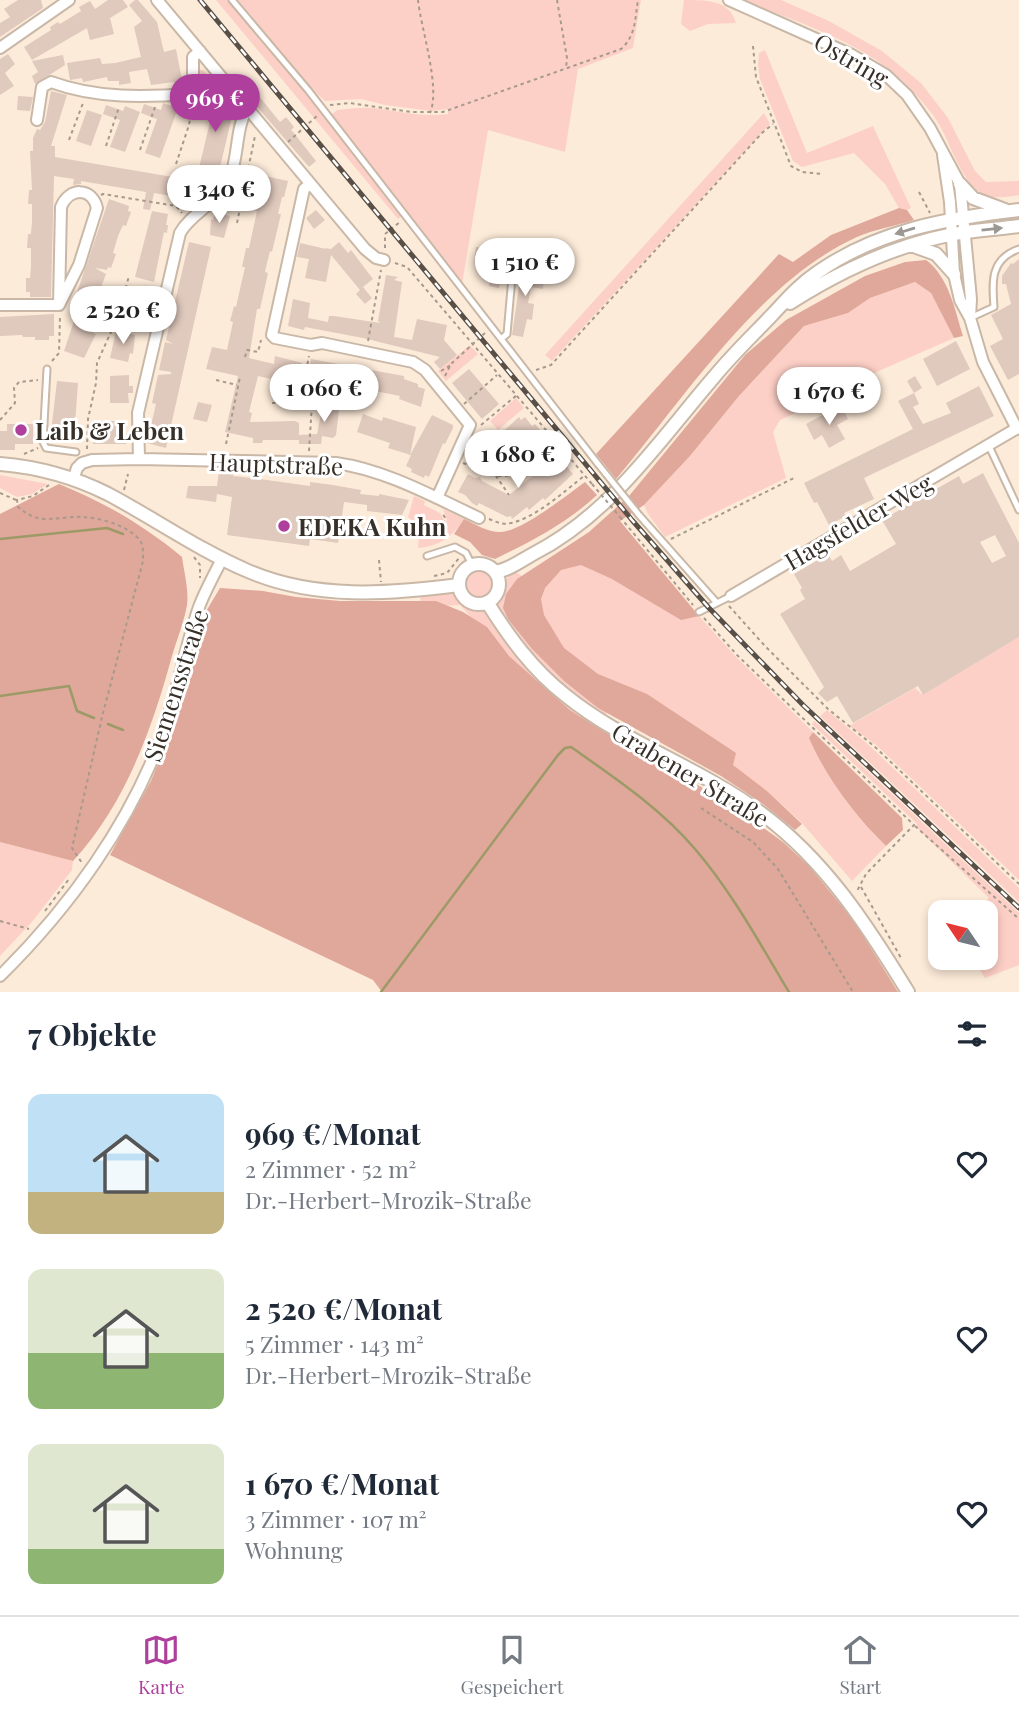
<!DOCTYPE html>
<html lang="de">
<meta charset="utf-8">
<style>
body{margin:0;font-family:"Playfair Display",serif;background:#f2f2f3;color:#1f2937;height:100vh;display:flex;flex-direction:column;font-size:26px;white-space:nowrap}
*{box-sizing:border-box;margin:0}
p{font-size:23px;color:#747a83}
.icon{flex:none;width:38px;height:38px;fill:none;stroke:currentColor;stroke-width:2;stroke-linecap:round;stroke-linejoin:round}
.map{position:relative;height:992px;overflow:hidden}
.panel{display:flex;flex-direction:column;background:#fff;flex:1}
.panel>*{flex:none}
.needle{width:46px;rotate:305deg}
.fabs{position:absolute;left:928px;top:900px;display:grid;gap:14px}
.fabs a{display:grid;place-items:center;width:70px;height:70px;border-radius:14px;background:#fff;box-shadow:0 4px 10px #0003;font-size:35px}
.price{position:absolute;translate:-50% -60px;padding:0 16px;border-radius:24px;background:#fff;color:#222;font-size:23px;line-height:46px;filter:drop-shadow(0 2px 4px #0008)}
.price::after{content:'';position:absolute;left:50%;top:42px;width:21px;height:16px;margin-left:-10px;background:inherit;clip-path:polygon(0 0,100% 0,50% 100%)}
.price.selected{background:#ae3f9d;color:#fff}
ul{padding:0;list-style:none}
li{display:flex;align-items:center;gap:21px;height:175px;padding:0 28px}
li span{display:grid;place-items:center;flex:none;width:196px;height:140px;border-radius:14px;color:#555}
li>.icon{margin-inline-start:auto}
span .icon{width:84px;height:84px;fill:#fffc;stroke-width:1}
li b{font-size:30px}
h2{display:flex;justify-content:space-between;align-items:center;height:84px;padding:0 28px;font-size:30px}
.tab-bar{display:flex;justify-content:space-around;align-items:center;height:98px;border-top:2px solid #e0e1e3;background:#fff;font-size:19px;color:#747a83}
.tab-bar a{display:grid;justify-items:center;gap:4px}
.tab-bar .selected{color:#ae3f9d}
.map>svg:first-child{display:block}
</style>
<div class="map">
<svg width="1019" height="992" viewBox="0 0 1019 992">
<rect width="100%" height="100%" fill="#fdebd9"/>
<path fill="#fdd0c7" d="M216 0H229L306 91 402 216 398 219Z
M237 0H641L633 48 578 69 565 152 488 130 462 284 331 115 337 110C348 109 360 107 371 108 399 110 418 118 448 114V109L431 111 385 105 361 99 325 101 317 94Z
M684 0C707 0 730 0 736 23L708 24 690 31 681 24Z
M744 0H781L829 21 882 51 921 83 948 118 975 171 986 182 1019 181V195C1011 196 1000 198 992 197 965 194 952 147 940 126 934 115 925 105 917 96 875 45 802 25 744 0Z
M765 50 807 153 873 126 911 208 907 210 899 208 885 184 854 153 802 167 793 161 760 79 758 65 759 53Z
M196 70H203L216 85 196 102Z
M764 113 770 124 552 361 545 355Z
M915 282 931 293 954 338 872 374 850 389 780 420 773 432 786 478 665 537 648 514 644 505 690 456 739 396 804 326 848 313 870 298Z
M470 345 478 354 446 381 438 371Z
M516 398 524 408 498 430 490 421Z
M0 475 48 484 32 494 17 497 0 488Z
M414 496 425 501 424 505 440 513 444 520 435 533H423V526L420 527 408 517Z
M443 509 464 519C452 537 440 546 418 548L419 536H437L447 520Z
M577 555 695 616H699L736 657 813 732 809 738 873 833 886 846 852 881 802 823 767 791 625 691 593 731 550 704 460 605 421 607 420 596 455 592 484 611 489 618 498 612C492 597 503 581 514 571L530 581Z
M466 584a13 13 0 1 1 26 0a13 13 0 1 1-26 0Z
M1019 637V880L875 744 849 726 915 688 923 695Z
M827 710 871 747 1019 888V902L820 716Z
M814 721 1019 913V965L985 978 972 957H985V912H968L989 898 918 829 916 823 812 724Z
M0 842 73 861 72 870 32 922 0 956Z"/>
<path fill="#e0a79b" d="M899 208 907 210 914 220C896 226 875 229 857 237 758 282 685 398 616 479L596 454 779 254 793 262 831 235Z
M926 260C949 277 955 310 963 336L954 338 931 293 915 282 870 298 848 313 804 326 739 396 690 456 644 505 620 521 699 616 681 620 612 579 581 565 561 570 545 588 541 599 544 615 564 648 598 674 647 694 736 753 733 765 767 791 802 824 795 830 763 804 721 776 598 708 564 681 532 649 508 619 503 608 506 594 517 579 589 532 629 496 745 355 786 320 865 276 905 262Z
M585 482 597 495C567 523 532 541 495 559L482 555 470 542 454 534 464 519C475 524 487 532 500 532 521 532 567 495 585 482Z
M59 484C104 502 145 526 182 557 184 572 189 590 187 605 184 622 177 639 172 656 152 729 125 805 73 861L0 842V514Z
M220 588 263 591 296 597 340 601H436L463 612 487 627 509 656 571 711 644 756 725 800 783 842 809 866 854 921 898 992H382L373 980 110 855 151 781 182 704 205 613Z
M813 732 902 818 903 830 886 846C855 816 826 777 809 738Z"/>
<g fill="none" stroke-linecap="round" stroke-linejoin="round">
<path stroke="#9c9a67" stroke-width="2.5" d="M0 539 107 528 123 534
M0 696 69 686 77 711 94 718
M108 724 123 730
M381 992 558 755 565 748 571 747C615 778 660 808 695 849 732 892 760 944 789 992"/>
</g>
<path fill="#e0c9bd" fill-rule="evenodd" d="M18 0H41L43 8 0 37V23L10 17 4 9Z
M108 0H123L128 7 110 18 114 34 90 40 87 28 32 60 24 47 51 30 50 27 58 22 60 24 81 11 79 7 90 1 95 9Z
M135 0H138L157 22 164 52 176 49 183 85 175 87 174 82 151 85 147 69 129 72 131 83 119 85V81H108L107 77 83 82 82 78 70 80 67 63 100 58 102 64 115 63 141 57 134 27 142 21 129 5Z
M8 54 15 64 5 73 14 86 0 95V59Z
M63 55 65 65 35 84 32 76 38 72 32 61Z
M246 80 280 122 286 117 294 127 291 130 293 132 316 161 309 167 239 86Z
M213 89 233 112 218 176 215 175 214 178 198 172 211 118 200 104 201 100Z
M51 91 67 95 51 146H55V157L202 182 198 203 181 202V200L171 199 172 196 154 193 150 210 143 209 146 192 81 181V184L73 185 74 179 54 176 51 297H30V292H26V278H30L31 266V248H27L28 234H31L32 221V204H28L29 190H32L30 151H33V138L37 129 40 130 45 122Z
M18 96 33 97 30 111 17 110Z
M163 103 178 108 160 158 145 153 157 119 141 113 144 104 161 110Z
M106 105 123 111 125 106 140 112 125 152 110 147 120 120 103 114Z
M87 110 102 115 91 146 76 141Z
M265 176 288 181 284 197H282L278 214H281L272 252 270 251 267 263 265 272 268 273 260 309H257L249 358 274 364 275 356 302 363 297 385 258 376 249 412 252 413 250 422 295 421 299 423V440H263L262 443H253V438L225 432 238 376 206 369 212 347 227 350 233 322 230 321 232 314 234 306 236 307 245 267H242L246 248H249L257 211 254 210Z
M109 199 129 206 128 211 131 212 126 226 123 225 118 236 113 253 116 254 111 268 108 267 107 270 95 268 106 274 100 290 103 291 98 305 95 304 88 325 95 328 93 333 96 334 84 358 64 351 78 309 72 307Z
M316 210 325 220 314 229 306 218Z
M152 211 168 214 166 225H168L167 233 164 232 154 282 135 277Z
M215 212 230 216 224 238 210 235 211 219 213 220Z
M496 240 506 241 499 288 489 286 492 265 474 263 476 247 495 249Z
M189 242 211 247 166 448 147 443 156 404 152 403 158 375 171 374V372L159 370 165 342 173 344 166 340Z
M339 242 348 253 351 250 373 279 363 287 372 298 365 304 356 294 360 290 331 255 326 282 305 278 309 259 297 257 300 243 326 249 325 248 331 249Z
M523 259 535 261 532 278 544 279 543 289 531 287 528 303 534 304 532 320 527 319 523 337 512 335Z
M1019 259V374L1008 380 990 346 1003 339 991 315 1011 304 1006 284H1002V276L1011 263 1013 264Z
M386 275 398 277 394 280 402 282 394 337 412 340 417 319 447 325 444 340 457 355 440 369 434 362 440 357 363 338 305 327 304 330 288 326 293 299 310 303 308 318 328 322 329 316H334L380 323 378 321Z
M135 290 151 299 146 307 149 309 138 324 121 315Z
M54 314V336H49V340H35V337H23L22 335 0 336V317Z
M116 331 135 335 133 354 130 353 128 362 110 358Z
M956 341 970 369 937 386 923 359Z
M311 359 404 376V379L418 384V387L425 389 421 407 399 399 400 396 319 380 316 377 318 371 309 369Z
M469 369 499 404 482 419 452 383Z
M129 375V386H133V393H128L129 403H110V376Z
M915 376 922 388 914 393 919 404 913 407 923 424 951 413 946 403 979 386 994 416 864 478 874 499 844 513 846 516 829 525 817 502 814 503 804 483 913 429 898 401 914 393 907 381Z
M57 381 78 383 75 424 72 423 70 443 50 441Z
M324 399 340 402 336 435 333 438 322 436 321 444H299V435L317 434Z
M198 402 212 405 207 422 193 419Z
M841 405 848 419 837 425 845 439 829 448 822 435 814 440 806 424Z
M363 414 382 421 383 417 416 427 410 455 432 415 453 425V428L445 444 443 443 429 477 425 475 424 478 411 472 412 469 406 466 411 455 388 448 390 443 357 432Z
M519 417 521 420 525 417 532 426 535 424 550 442 535 457 525 448 519 436 506 448 497 437Z
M93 421H126V444H93Z
M7 424H33V444H15V450H0V431H7Z
M482 442 504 453 496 470 473 459Z
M558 456 573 474 545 500 543 498 529 510 527 507 512 519 511 516 507 517 479 503 477 506 472 503 465 495 458 492 468 474 475 478 480 477 482 481 509 495 544 467 540 463Z
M219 470 233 472V476L251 478V475L260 476V479L310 486V482L333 485 361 490 360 494 379 496V494L409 500 402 515 367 511V505L344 502 338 543 310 539 309 546 227 535 232 497 217 494 216 502 186 498 188 486H217Z
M983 473 1019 543V637L923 695 918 686 853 723 837 696 827 702 818 693 824 687 780 614 805 599 800 590 802 588 794 574 828 554 832 561 841 555 850 571 896 544 882 520 959 476 963 484ZM995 535 1006 556 992 563 980 542Z"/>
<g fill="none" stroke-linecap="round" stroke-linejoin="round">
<defs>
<path id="service" d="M232 0 308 90 598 464
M970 318 994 307C992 282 990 259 1019 249
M501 339 507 334 512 277
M47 369 43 442 46 448 76 452
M988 444 1019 510
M639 515 717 603
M427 556 455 547 466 553 472 565
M699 612 731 596"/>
<path id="minor" d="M157 0 365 249 376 258 384 260
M729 0 852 55 886 75 907 95 930 128 960 184 971 299 970 318
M0 48 69 0
M37 120 42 87 51 82C97 99 145 97 193 94V57L200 51
M943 155 950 202 954 274 960 300 970 318 983 362 1017 429
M310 184 304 189 272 335 275 338 311 345 322 343 413 362 425 370 470 425 437 498
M0 305H59L79 265 97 208C92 187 69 187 61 207L59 305
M139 459 138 413 180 233C191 213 218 203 229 180 239 158 235 129 247 109
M73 480 77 468 82 463 92 460 139 459 336 463C386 470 434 497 479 518
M731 596 1019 427
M0 976C69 908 131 823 164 730 178 690 185 647 199 607 205 591 214 575 222 559"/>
<path id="tertiary" d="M960 184 973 198 1005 210
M911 245 936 254 954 274
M790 303C840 271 896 245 954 234 976 230 998 229 1019 226
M0 464C37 467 74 477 108 494 155 519 199 550 248 571 315 600 389 594 459 585
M459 584a20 20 0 1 1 40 0a20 20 0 1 1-40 0Z
M495 572C509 570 522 560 533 554 611 514 658 442 714 377 732 355 752 336 772 315 787 299 800 284 818 272 878 230 949 218 1019 210
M487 602C509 637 532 669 565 695 624 743 699 767 761 813 825 860 867 925 908 992"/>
</defs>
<use href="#service" stroke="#c9b8a7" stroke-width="9"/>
<use href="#minor" stroke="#c9b8a7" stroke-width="14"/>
<use href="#tertiary" stroke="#c9b8a7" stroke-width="16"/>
<path stroke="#a79a8d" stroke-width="2" stroke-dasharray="3.5 3.5" stroke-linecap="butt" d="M418 0C421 29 441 88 430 113
M557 0 567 58 566 68
M753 46 756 77 791 166 802 172 822 174
M330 105 350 103 411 112H443L621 49C636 36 635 18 638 0
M69 140 83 103
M288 142 318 115
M106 146 119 107
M140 150 155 107
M176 164 189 125 192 106
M919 192 930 213
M101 195 103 194 176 206 182 213
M237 223 255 136
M385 248V234L400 222
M395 263 407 267 592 484
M116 322 129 276
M368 341 381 270
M245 357 247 350 258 352 261 340
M52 361 59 353 60 317
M536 370 551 365 762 133 773 124
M441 371 451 365
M445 376 451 364 486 332
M216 380 237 385
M272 403H299L306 399
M464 404 497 375
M0 420 15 403 14 388 19 382 38 380
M481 425 517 395
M226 444 240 377
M525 448V471
M87 449 88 419 96 383 97 363 115 323 145 330
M309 451 312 404 302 392 309 356
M24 454 38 448
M463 463 496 476 509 495
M530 469 541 460 548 462
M498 476 518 475 529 470 534 475
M49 485 33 496 17 500 18 507C24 512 30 516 38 518 52 521 68 516 82 517 101 518 126 525 139 539 144 545 143 554 143 561L102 717 72 848 82 863
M124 490 128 474
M0 493 16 500
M620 517 693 605
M489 519C496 522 503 525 511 523 535 518 565 491 584 476
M407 535 437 534 446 519 442 513
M671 539 794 478
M194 557 200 565V578
M379 560 381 582
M434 576 447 573 459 558
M729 606 765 646 828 709 874 746 1019 884
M704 618 737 655 914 825 866 874 856 893
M701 808 753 842 778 869 853 992
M915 826 1019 919
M861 887 901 958
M45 911 69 879
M0 921 29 929"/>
<use href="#service" stroke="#fff" stroke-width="5"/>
<use href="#minor" stroke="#fff" stroke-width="10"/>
<use href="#tertiary" stroke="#fff" stroke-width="12"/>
<defs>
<path id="rail" d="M200 0 632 520 709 608 803 705 1019 908"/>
</defs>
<use href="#rail" stroke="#584f46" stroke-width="5"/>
<use href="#rail" stroke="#fff" stroke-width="2.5" stroke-dasharray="8" stroke-linecap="butt"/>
<defs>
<path id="service-bridge" d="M598 464 639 515"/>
</defs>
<use href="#service-bridge" stroke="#c9b8a7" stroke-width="9" stroke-linecap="butt"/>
<path stroke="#a79a8d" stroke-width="2" stroke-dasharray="3.5 3.5" stroke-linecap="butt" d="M592 484 620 517"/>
<use href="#service-bridge" stroke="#fff" stroke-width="5"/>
</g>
<defs><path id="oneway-solid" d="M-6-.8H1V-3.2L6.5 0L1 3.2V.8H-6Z" transform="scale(1.75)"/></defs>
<g fill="#9b9894">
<use href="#oneway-solid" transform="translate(992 229) rotate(-6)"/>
<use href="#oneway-solid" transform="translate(905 231) rotate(163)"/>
</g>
<g fill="#ae3f9d" stroke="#fff" stroke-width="2.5">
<circle cx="21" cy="430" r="7"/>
<circle cx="284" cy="526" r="7"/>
</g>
<g text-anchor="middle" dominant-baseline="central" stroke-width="6" stroke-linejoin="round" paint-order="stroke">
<g font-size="24" fill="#373029" stroke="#fff">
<text transform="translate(852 59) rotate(30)">Ostring</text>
<text transform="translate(276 463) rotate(2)">Hauptstraße</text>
<text transform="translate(858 521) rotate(-30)">Hagsfelder Weg</text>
<text transform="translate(175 685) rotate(-72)">Siemensstraße</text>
<text transform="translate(691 774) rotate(31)">Grabener Straße</text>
</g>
<g font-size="24" font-weight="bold" fill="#373029" stroke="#fff" text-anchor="start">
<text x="35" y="430">Laib &amp; Leben</text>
<text x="298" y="526">EDEKA Kuhn</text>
</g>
</g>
</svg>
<div class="fabs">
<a><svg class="needle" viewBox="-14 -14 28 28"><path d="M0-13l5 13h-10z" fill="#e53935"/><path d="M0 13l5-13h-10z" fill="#747a83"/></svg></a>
</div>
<b class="price selected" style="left:215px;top:134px">969 €</b>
<b class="price" style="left:219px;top:225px">1 340 €</b>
<b class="price" style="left:525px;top:298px">1 510 €</b>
<b class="price" style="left:123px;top:346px">2 520 €</b>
<b class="price" style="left:324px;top:424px">1 060 €</b>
<b class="price" style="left:829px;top:427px">1 670 €</b>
<b class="price" style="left:518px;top:490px">1 680 €</b>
</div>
<section class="panel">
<h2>7 Objekte<svg class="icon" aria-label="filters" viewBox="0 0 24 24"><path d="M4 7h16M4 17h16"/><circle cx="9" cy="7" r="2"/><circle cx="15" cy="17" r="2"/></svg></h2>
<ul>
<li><span style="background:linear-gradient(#bfe0f5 70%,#c2b280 0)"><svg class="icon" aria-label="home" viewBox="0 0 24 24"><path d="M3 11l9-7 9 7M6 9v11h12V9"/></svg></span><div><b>969 €/Monat</b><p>2 Zimmer · 52 m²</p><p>Dr.-Herbert-Mrozik-Straße</p></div><svg class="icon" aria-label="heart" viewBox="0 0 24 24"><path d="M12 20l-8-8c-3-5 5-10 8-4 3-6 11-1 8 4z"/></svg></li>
<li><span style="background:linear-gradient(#dfe7d0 60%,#8fb573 0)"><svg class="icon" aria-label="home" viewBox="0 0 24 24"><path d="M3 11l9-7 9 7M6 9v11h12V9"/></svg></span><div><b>2 520 €/Monat</b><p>5 Zimmer · 143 m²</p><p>Dr.-Herbert-Mrozik-Straße</p></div><svg class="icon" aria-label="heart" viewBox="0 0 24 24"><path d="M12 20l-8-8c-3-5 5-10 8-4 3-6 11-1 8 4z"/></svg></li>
<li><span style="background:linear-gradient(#dfe7d0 75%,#8fb573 0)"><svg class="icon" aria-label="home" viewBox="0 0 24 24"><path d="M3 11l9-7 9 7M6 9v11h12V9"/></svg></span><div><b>1 670 €/Monat</b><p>3 Zimmer · 107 m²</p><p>Wohnung</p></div><svg class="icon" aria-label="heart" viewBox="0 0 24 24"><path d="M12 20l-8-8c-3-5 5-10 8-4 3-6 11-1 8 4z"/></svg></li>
</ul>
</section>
<nav class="tab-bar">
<a class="selected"><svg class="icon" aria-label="map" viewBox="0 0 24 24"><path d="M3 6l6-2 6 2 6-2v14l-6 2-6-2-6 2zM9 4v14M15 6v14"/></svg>Karte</a>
<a><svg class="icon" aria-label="saved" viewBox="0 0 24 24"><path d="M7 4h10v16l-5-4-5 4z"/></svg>Gespeichert</a>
<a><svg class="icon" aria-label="home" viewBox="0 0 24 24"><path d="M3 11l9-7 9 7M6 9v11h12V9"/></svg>Start</a>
</nav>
